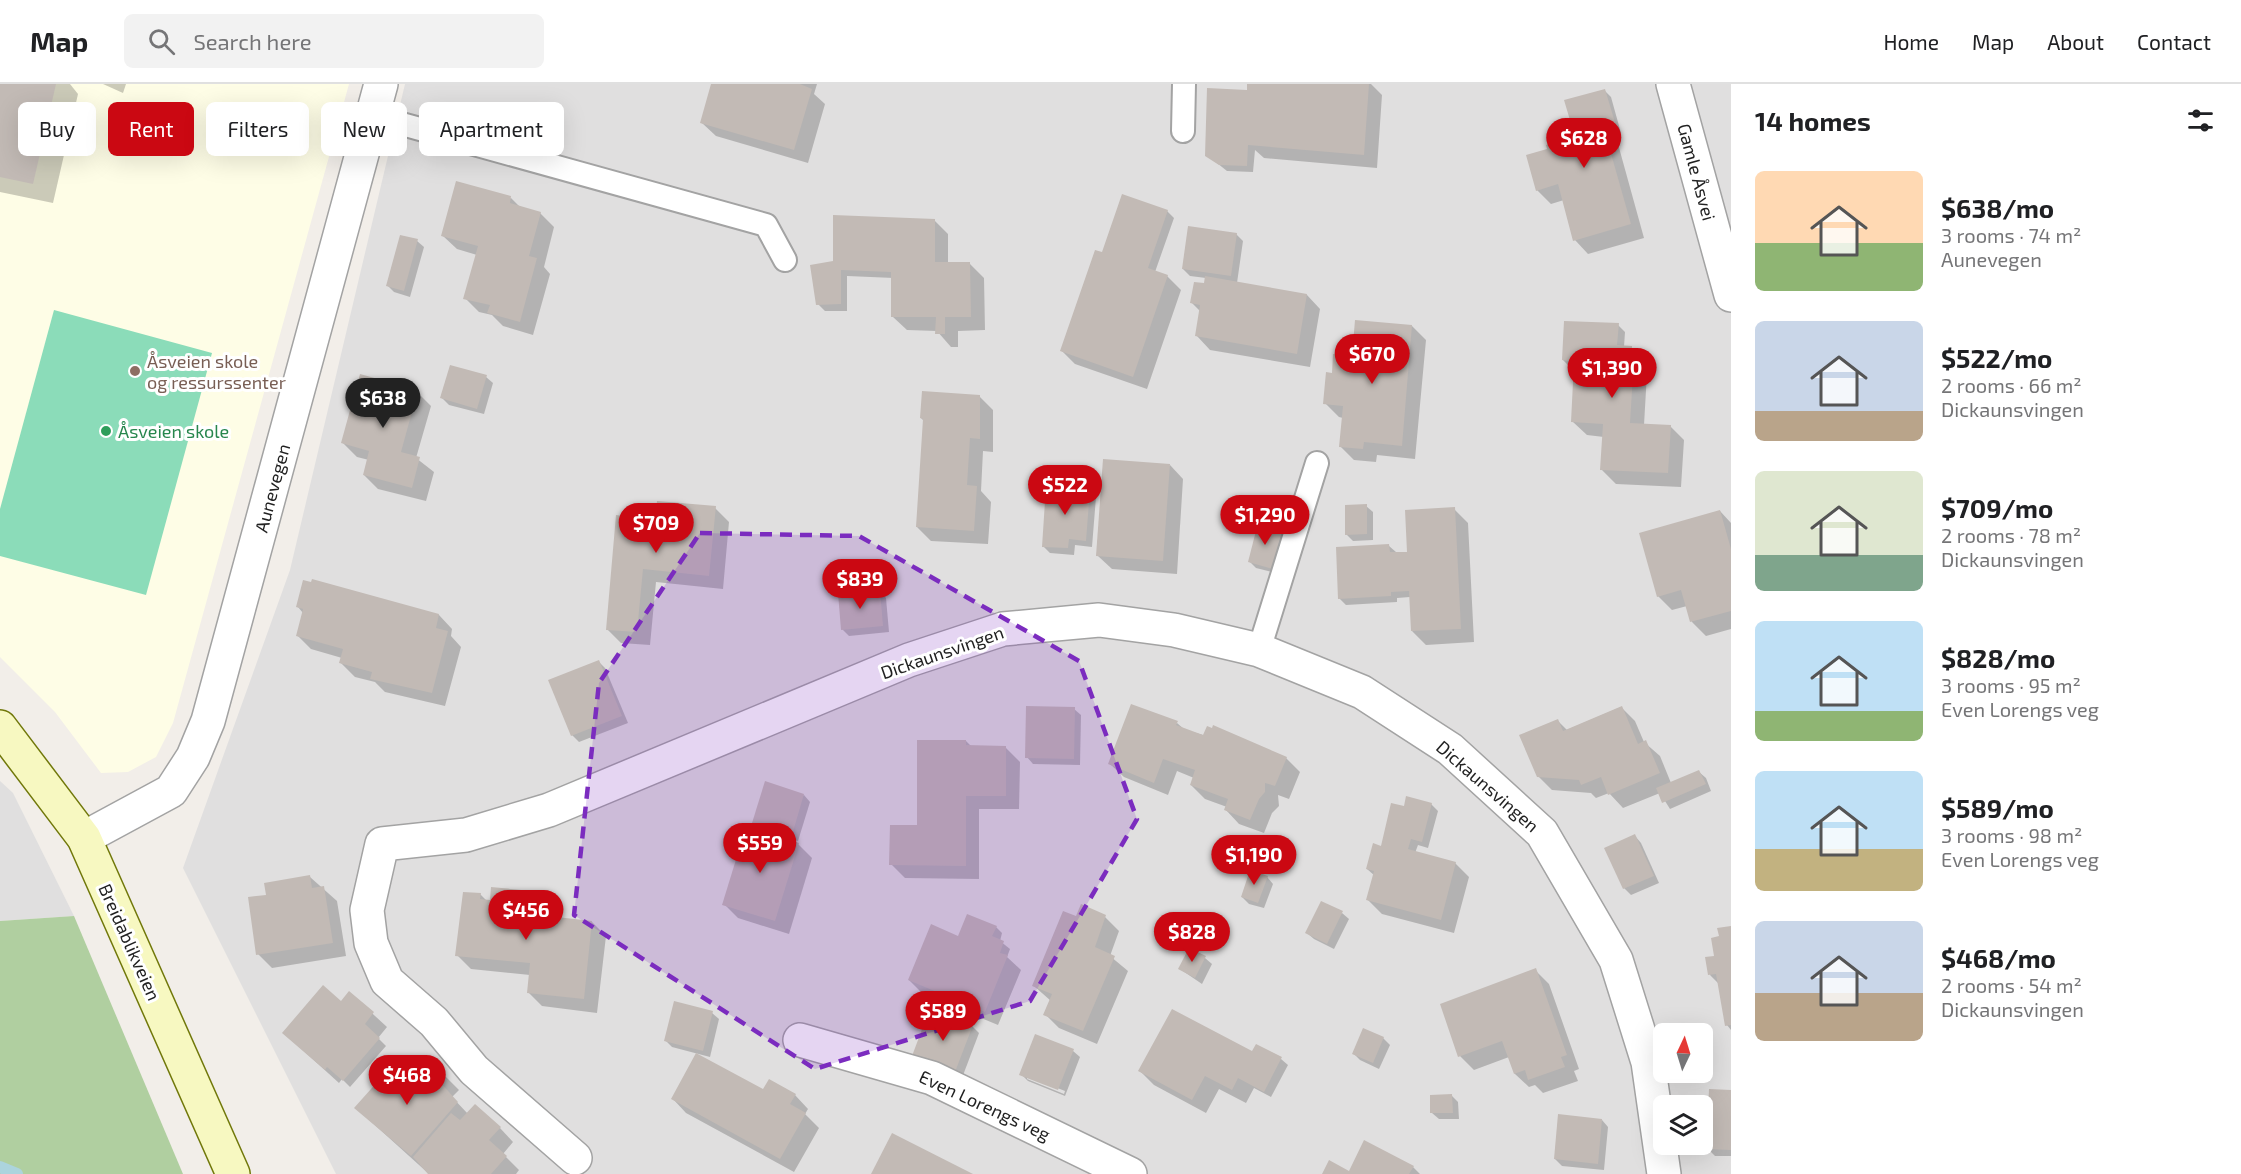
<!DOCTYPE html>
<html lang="en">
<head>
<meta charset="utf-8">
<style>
  :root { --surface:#fff; --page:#f2f2f2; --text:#202124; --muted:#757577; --line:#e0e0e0; --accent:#cb0812 }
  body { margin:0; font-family:"Exo 2",sans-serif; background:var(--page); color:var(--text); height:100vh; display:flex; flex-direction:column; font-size:22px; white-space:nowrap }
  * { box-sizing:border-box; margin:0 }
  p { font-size:20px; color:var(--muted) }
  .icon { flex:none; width:33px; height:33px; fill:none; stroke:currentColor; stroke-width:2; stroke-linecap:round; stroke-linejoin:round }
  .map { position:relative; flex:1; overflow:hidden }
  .side { display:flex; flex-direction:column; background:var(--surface); width:510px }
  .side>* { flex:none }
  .top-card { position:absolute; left:18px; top:18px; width:570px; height:54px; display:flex; gap:12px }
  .needle { width:39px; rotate:4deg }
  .controls { position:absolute; left:1653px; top:939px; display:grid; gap:12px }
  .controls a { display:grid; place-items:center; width:60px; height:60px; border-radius:9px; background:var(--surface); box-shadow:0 6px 24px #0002; font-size:30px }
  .price { position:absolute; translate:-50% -51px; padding:0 14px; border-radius:21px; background:var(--accent); color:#fff; font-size:20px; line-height:39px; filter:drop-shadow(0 2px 3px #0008) }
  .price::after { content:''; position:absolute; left:50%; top:36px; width:18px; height:14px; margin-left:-9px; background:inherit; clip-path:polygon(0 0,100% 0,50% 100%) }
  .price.selected { background:#222; color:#fff }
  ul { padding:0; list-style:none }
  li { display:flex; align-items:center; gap:18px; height:150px; padding:0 24px }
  li span { display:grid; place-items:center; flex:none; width:168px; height:120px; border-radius:9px; color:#555 }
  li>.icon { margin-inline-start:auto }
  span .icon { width:72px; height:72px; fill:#fffc; stroke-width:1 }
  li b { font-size:26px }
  h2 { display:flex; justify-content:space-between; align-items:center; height:72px; padding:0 24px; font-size:26px }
  .tag { padding:0 21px; border-radius:9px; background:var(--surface); box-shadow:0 6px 24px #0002; font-size:21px; line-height:54px }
  .tag.selected { background:var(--accent); color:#fff }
  header { display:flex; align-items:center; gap:36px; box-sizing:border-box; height:84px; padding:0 30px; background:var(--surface); border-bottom:2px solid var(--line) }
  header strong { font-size:28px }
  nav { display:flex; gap:33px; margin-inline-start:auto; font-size:21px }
  .search { width:420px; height:54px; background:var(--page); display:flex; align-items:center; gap:15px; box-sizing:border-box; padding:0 21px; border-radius:9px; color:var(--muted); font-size:22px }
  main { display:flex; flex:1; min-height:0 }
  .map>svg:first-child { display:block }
  .residential { fill:#e0dfdf; fill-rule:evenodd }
  .education { fill:#fefde6 }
  .forest { fill:#b0cfa0 }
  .pitch { fill:#8bdcb9 }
  .shadow { fill:#0003; fill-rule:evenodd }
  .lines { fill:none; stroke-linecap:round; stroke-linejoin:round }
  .stream { stroke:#acd4dd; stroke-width:12 }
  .building { fill:#c2bab5 }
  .lane-casing { stroke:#a3a3a3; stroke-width:26 }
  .street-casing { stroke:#a3a3a3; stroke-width:36 }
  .secondary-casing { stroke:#71780a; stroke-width:36 }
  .lane { stroke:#fff; stroke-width:22 }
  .street { stroke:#fff; stroke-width:33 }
  .secondary { stroke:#f7f8c1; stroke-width:33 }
  .marked { fill:#7b2cbf; fill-opacity:0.2; stroke:#7b2cbf; stroke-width:4.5; stroke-dasharray:12 8; stroke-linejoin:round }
  .education-dot { fill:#8d6e63; stroke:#fff; stroke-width:2 }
  .leisure-dot { fill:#2e9e5b; stroke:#fff; stroke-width:2 }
  .labels { text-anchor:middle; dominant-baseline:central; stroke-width:6; stroke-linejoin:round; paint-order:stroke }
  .street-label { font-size:18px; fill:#222; stroke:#fff }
  .education-label { font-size:18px; fill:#785e54; stroke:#fff; text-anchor:start }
  .leisure-label { font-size:18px; fill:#27864d; stroke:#fff; text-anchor:start }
</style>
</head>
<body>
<header>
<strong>Map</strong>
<div class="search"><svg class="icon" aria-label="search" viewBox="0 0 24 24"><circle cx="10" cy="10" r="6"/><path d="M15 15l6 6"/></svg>Search here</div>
<nav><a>Home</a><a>Map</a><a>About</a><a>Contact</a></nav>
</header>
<main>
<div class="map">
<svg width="1731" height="1090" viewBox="0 0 1731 1090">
  <rect width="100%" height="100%" fill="#f2eee9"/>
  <g class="residential">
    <path d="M405 0H1731V1090H336L183 784 290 486ZM1664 950H1702V988H1664ZM1664 1022H1702V1060H1664Z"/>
    <polygon points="0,697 13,709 74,832 0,837"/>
  </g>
  <polygon class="education" points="0,0 349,0 173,639 156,673 128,688 101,689 55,628 0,573"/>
  <polygon class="forest" points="74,832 183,1090 0,1090 0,837"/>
  <polygon class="pitch" points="54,226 212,269 146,511 0,472 0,425"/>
  <g class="shadow">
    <polygon points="0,0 70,0 78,10 53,119 0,108"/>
    <polygon points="103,0 126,0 123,9"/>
    <polygon points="713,0 817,0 814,10 825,20 808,79 716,52 702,39"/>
    <polygon points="1248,0 1371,0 1382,11 1377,84 1264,74 1255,66 1253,88 1227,87 1207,71 1248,8"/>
    <polygon points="1604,6 1611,13 1621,49 1609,52 1618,60 1644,154 1588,170 1575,156 1564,116 1551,120 1537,106 1577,54"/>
    <polygon points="511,114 521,124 540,129 554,143 544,183 550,190 533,251 503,242 492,231 479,228 465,214 477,171 457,165 443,152"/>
    <polygon points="1167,127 1174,134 1155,188 1167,192 1181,206 1147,305 1075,280 1061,266 1108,172"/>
    <polygon points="934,136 948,150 948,180 970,180 984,194 985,246 958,247 958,263 951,263 937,247 907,246 893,233 894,194 847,192 847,227 825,227 818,220 835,179"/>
    <polygon points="1236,150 1243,157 1237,199 1307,211 1320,225 1310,283 1210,266 1197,252 1201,228 1192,219 1205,201 1206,194 1190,192 1183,185"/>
    <polygon points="417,157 424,163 410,213 394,208 388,202"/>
    <polygon points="1618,241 1625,248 1624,263 1632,264 1638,270 1638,280 1647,289 1644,341 1670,342 1684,356 1681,403 1616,400 1602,386 1604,353 1587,351 1573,338 1576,283 1570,283 1563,276"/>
    <polygon points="1412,242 1426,256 1415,375 1377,371 1376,378 1354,376 1340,362 1343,334 1339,333 1325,319 1333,291 1353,273"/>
    <polygon points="486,293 493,299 484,330 449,321 442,314"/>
    <polygon points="417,308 431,322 416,374 434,388 426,417 378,405 364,391 369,376 357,373 343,359"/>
    <polygon points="979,312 993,326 993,368 983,367 981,407 991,418 988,460 931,457 917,443 924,337 921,334"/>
    <polygon points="1170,381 1183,395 1177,490 1112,485 1098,472"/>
    <polygon points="1089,407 1096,413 1092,463 1075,461 1074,471 1050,469 1043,462"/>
    <polygon points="1366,422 1373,428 1373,456 1353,457 1346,450"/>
    <polygon points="715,424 729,438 723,505 656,498 650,561 621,559 607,545 657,437"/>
    <polygon points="1454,425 1468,439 1474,558 1426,561 1412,547 1410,513 1397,514 1397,518 1346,521 1339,514 1389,462 1396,468 1408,469"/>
    <polygon points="1720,427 1731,439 1731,545 1706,552 1692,538 1687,522 1672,526 1658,512"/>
    <polygon points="1259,441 1283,448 1289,454 1280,490 1256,484 1249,477"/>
    <polygon points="879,507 886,514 889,548 849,552 842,545"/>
    <polygon points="298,523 439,531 452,545 451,552 461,563 445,622 385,608 375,598 355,593 341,579 342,574 311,565 297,551 303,529"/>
    <polygon points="598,577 605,584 628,639 579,658 572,651"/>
    <polygon points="1621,623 1635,637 1644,658 1660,672 1671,699 1699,688 1706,694 1711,707 1670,725 1660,709 1623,724 1609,709 1596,714 1591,709 1552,706 1538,692 1558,637 1567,646"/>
    <polygon points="1074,625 1081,631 1080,681 1033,680 1027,673"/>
    <polygon points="1177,639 1185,646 1286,674 1300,688 1289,715 1278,711 1279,722 1272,729 1264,749 1239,740 1226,726 1227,723 1205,715 1191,701 1194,694 1177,687 1168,711 1124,693 1110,680"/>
    <polygon points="966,657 972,663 1006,664 1020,678 1019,725 979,725 979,795 905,794 891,780 919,742"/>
    <polygon points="804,711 810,718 798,757 761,746 754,739"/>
    <polygon points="1431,720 1438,727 1428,764 1418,761 1415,769 1455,779 1469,793 1454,849 1382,830 1368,816 1375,792 1367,785 1405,724"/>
    <polygon points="1635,752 1641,759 1659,799 1631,811 1624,804"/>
    <polygon points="798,760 812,774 789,850 738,834 724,820"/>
    <polygon points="310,793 337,817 346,872 272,884 258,870 267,812"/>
    <polygon points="1267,793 1273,800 1264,824 1249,820 1242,813"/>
    <polygon points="532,808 546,822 545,833 592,838 606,852 597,929 542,922 528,908 530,891 471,885 457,871 480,810 487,817"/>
    <polygon points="1342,829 1349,835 1334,865 1314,855 1307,849"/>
    <polygon points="1105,833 1119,847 1110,872 1128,887 1097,960 1059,944 1045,930 1051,917 1034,902"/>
    <polygon points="996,843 1002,849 1000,857 1010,865 1007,873 1021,886 998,941 923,910 909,896 959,853"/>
    <polygon points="1731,844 1731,946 1727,941 1720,901 1710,891 1720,854"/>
    <polygon points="1189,866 1205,874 1212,880 1202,900 1180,885"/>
    <polygon points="1535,886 1549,900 1579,985 1574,987 1578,997 1543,1009 1535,1001 1529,1003 1515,990 1509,973 1474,986 1460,972"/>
    <polygon points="350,909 387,943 378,954 386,962 350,1003 342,995 339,999 284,949 341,919"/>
    <polygon points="712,929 719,935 710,973 672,963 666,957"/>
    <polygon points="972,942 979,949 962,994 920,978"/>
    <polygon points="1383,954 1390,961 1379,985 1360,976 1353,969"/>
    <polygon points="1256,962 1281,975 1288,981 1271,1013 1254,1004 1246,1019 1219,1005 1206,1029 1154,1001 1140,987 1253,969"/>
    <path d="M1073 967 1080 973 1065 1012 1028 997 1021 990ZM1027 992 1065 1007 1064 1010 1027 995Z"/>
    <polygon points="445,992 459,1006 452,1013 468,1030 500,1044 513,1058 503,1070 519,1086 516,1090 429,1090 356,1024 416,996"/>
    <polygon points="764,1007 795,1011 808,1025 805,1030 819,1044 794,1088 686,1029 673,1015"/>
    <polygon points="1731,1008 1731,1072 1715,1072 1708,1065"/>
    <polygon points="1452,1012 1458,1018 1459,1035 1439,1035 1432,1029"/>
    <polygon points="1602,1036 1608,1043 1604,1086 1562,1082 1555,1075"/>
    <polygon points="1413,1083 1420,1090 1324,1090 1350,1089"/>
  </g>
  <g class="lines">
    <polyline class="stream" points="0,1083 17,1090"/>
  </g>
  <g class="building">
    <polygon points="0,0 56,0 33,100 0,93"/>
    <polygon points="711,0 800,0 812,5 794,66 700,39"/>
    <polygon points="1247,0 1369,0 1364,71 1248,61 1247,82 1219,81 1205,72 1207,4 1247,6"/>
    <polygon points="1605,5 1616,42 1604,45 1631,140 1573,157 1558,100 1536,107 1526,71 1547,65 1546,61 1575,53 1564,16"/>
    <polygon points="456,97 511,112 510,119 541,128 529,172 537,174 520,238 487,229 490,221 463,215 478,162 441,152"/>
    <polygon points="1122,110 1168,126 1148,184 1168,191 1133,293 1060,267 1095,166 1102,168"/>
    <polygon points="833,131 935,135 935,178 970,178 971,233 945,233 945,250 935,250 936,233 891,233 891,188 841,186 841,220 816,221 810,181 833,177"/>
    <polygon points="1188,142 1237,149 1231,192 1182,185"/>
    <polygon points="400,151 418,155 404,207 386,202"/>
    <polygon points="1205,192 1307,210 1297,270 1195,252 1200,221 1190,219 1194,198 1204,199"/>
    <polygon points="1355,236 1412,241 1402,362 1364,358 1363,365 1339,363 1343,322 1323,320 1326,288 1332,289 1333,270 1352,272"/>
    <polygon points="1564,237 1619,239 1617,261 1632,262 1632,274 1634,274 1630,339 1671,341 1668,389 1600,386 1603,340 1571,338 1574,278 1562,276"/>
    <polygon points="450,281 487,291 477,325 440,314"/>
    <polygon points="360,290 418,306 401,368 420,373 412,404 363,391 369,367 341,359"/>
    <polygon points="922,307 980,311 980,355 970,354 967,401 977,402 974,447 916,443 923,335 920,334"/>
    <polygon points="1103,375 1170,380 1163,477 1096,472"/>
    <polygon points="1046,402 1090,405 1086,457 1069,455 1068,464 1042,463"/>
    <polygon points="657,417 716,422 709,492 643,485 637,548 606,546 616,431 655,436"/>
    <polygon points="1367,420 1367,450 1345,451 1345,421"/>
    <polygon points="1455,423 1461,545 1411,547 1409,507 1391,508 1391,512 1338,515 1336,463 1389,460 1390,468 1407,468 1405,426"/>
    <polygon points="1720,426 1731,465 1731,527 1690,538 1681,506 1657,513 1639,449"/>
    <polygon points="1258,439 1283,446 1273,485 1248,478"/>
    <polygon points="312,495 439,530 436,544 448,547 432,609 370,595 372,588 339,579 343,565 296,552 303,525 296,523 303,496 311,498"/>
    <polygon points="880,506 883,542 841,546 838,509"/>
    <polygon points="599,576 622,632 571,652 548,596"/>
    <polygon points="1131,620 1178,637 1176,641 1203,651 1207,642 1212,644 1213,641 1287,673 1275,702 1265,699 1265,708 1259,715 1250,736 1224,726 1228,715 1190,701 1195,686 1163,675 1154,699 1108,680"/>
    <polygon points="1026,622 1075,623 1074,675 1025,674"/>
    <polygon points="1622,622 1638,660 1646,656 1660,689 1608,711 1601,693 1581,701 1579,696 1537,693 1519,651 1558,635 1563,647"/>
    <polygon points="917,656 966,656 966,661 1006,662 1006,712 966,712 966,782 889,781 890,741 917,741"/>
    <polygon points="1699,686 1706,700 1662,719 1656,704"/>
    <polygon points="765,697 804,710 792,751 752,739"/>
    <polygon points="1406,712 1432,719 1422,758 1411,755 1408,765 1456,778 1441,836 1366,816 1374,787 1366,785 1373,759 1381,762 1391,719 1404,722"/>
    <polygon points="746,743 799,759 775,837 722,821"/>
    <polygon points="1635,750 1654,792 1623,805 1604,764"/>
    <polygon points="1250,786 1268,792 1258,819 1241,813"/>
    <polygon points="310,791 312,804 324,802 333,859 256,871 248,813 266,811 264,799"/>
    <polygon points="491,803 532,807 530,830 592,837 584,915 527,909 530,879 455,872 463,808 481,809 480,815 490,816"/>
    <polygon points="1321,817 1343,827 1327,860 1305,849"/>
    <polygon points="1081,820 1106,831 1095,863 1115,872 1083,947 1043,931 1052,910 1032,902 1063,827 1076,832"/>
    <polygon points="967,830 997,842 992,852 1004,857 1000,869 1008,871 985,928 908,896 931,840 958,852"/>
    <polygon points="1731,842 1731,941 1725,942 1716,890 1708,891 1705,873 1714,872 1711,854 1719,852 1717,844"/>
    <polygon points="1189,864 1206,872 1195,894 1178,885"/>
    <polygon points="1536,884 1567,971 1561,973 1565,983 1528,996 1525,986 1514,990 1502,957 1458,973 1440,920"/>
    <polygon points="323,901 341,917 349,907 374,928 365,940 380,954 343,997 327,983 325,986 282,949"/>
    <polygon points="674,917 713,927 703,967 664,957"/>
    <polygon points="1172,925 1252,967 1256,960 1282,973 1264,1008 1238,994 1232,1006 1205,992 1192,1016 1138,987"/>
    <polygon points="948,931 973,941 955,988 912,972 927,932 945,939"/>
    <polygon points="1363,944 1384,953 1373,979 1352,970"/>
    <polygon points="1035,950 1074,965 1058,1006 1019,991"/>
    <polygon points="696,969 763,1005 769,995 796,1010 790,1020 806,1029 780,1075 671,1015"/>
    <polygon points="396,977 415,994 424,984 432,991 438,984 446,991 440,998 458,1018 411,1072 354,1024"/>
    <polygon points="1709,1005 1731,1006 1731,1066 1706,1065"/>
    <polygon points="1452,1010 1453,1029 1430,1029 1430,1011"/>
    <polygon points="475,1020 501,1043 489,1056 507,1072 491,1090 428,1090 413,1073 451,1029 460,1036"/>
    <polygon points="1558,1030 1602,1035 1598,1080 1554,1075"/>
    <polygon points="892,1049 973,1090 871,1090"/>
    <polygon points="1364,1056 1414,1082 1409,1090 1322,1090 1329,1076 1349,1087"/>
  </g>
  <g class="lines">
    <defs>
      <g id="lane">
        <polyline points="373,32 766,141 785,176"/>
        <polyline points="1183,47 1184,0"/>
        <polyline points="1259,566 1317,379"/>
      </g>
      <g id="street">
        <polyline points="1673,0 1731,211"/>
        <polyline points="84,754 171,707 193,673 208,637 381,0"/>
        <polyline points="800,956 932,994 1130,1090"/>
        <polyline points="575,1074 474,986 434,938 387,897 371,859 367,826 382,760 466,751 549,726 909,576 1003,545 1099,536 1174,546 1259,566 1362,608 1450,665 1542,749 1616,876 1648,978 1664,1090"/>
      </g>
      <polyline id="secondary" points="0,643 84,754 233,1090"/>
    </defs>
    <use href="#lane" class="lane-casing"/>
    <use href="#street" class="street-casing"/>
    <use href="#secondary" class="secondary-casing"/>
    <use href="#lane" class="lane"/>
    <use href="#street" class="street"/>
    <use href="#secondary" class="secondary"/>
  </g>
  <path class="marked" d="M700 449 859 452 1079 577 1137 735 1030 917 815 985 574 831 599 599Z"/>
  <circle class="education-dot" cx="135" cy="287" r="6"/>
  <circle class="leisure-dot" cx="106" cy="347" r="6"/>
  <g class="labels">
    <g class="street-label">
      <text transform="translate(1697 88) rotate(75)">Gamle Åsvei</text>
      <text transform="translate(272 404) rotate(-75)">Aunevegen</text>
      <text transform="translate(942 568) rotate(-19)">Dickaunsvingen</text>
      <text transform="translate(1488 702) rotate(41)">Dickaunsvingen</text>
      <text transform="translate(130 858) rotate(66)">Breidablikveien</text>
      <text transform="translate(985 1021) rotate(25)">Even Lorengs veg</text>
    </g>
    <g class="education-label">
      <text x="147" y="277">Åsveien skole<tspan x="147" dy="21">og ressurssenter</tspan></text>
    </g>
    <g class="leisure-label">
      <text x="118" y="347">Åsveien skole</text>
    </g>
  </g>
</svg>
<div class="controls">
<a><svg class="needle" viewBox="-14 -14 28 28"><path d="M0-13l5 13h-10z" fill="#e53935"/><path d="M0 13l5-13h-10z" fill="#757577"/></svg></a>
<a><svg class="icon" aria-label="layers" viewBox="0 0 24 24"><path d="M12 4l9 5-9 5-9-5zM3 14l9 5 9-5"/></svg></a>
</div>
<b class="price" style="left:1584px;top:85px">$628</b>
<b class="price" style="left:1372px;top:301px">$670</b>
<b class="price" style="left:1612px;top:315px">$1,390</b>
<b class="price selected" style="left:383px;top:345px">$638</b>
<b class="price" style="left:1065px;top:432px">$522</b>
<b class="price" style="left:1265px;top:462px">$1,290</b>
<b class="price" style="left:656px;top:470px">$709</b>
<b class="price" style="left:860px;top:526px">$839</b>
<b class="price" style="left:760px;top:790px">$559</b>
<b class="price" style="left:1254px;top:802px">$1,190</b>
<b class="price" style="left:526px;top:857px">$456</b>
<b class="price" style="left:1192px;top:879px">$828</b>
<b class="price" style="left:943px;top:958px">$589</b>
<b class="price" style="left:407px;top:1022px">$468</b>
<div class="top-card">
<a class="tag">Buy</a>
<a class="tag selected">Rent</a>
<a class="tag">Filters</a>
<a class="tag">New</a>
<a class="tag">Apartment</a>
</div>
</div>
<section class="side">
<h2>14 homes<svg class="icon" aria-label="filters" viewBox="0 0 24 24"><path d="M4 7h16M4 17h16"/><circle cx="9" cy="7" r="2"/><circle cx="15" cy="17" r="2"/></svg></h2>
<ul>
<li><span style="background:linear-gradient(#ffd9b3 60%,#8fb573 0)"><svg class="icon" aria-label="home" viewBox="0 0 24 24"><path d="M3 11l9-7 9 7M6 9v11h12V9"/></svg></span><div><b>$638/mo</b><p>3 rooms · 74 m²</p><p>Aunevegen</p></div></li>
<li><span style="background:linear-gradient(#c9d6e8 75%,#b9a48a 0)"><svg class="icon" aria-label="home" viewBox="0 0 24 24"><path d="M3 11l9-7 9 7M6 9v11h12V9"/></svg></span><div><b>$522/mo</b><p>2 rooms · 66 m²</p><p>Dickaunsvingen</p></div></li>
<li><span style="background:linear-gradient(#dfe7d0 70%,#7fa58c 0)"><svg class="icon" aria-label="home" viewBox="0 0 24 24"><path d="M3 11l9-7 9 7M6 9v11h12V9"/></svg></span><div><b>$709/mo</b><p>2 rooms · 78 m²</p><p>Dickaunsvingen</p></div></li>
<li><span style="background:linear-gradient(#bfe0f5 75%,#8fb573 0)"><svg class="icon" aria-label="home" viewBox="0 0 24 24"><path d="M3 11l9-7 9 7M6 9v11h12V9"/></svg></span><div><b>$828/mo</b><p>3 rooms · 95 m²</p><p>Even Lorengs veg</p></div></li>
<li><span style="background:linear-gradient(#bfe0f5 65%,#c2b280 0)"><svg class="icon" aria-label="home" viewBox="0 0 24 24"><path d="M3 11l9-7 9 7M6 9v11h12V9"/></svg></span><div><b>$589/mo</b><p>3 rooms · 98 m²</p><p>Even Lorengs veg</p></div></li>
<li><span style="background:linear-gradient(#c9d6e8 60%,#b9a48a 0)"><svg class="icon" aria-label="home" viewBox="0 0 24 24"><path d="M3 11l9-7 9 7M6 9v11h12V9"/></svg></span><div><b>$468/mo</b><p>2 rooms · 54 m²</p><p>Dickaunsvingen</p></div></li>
</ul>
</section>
</main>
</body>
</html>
